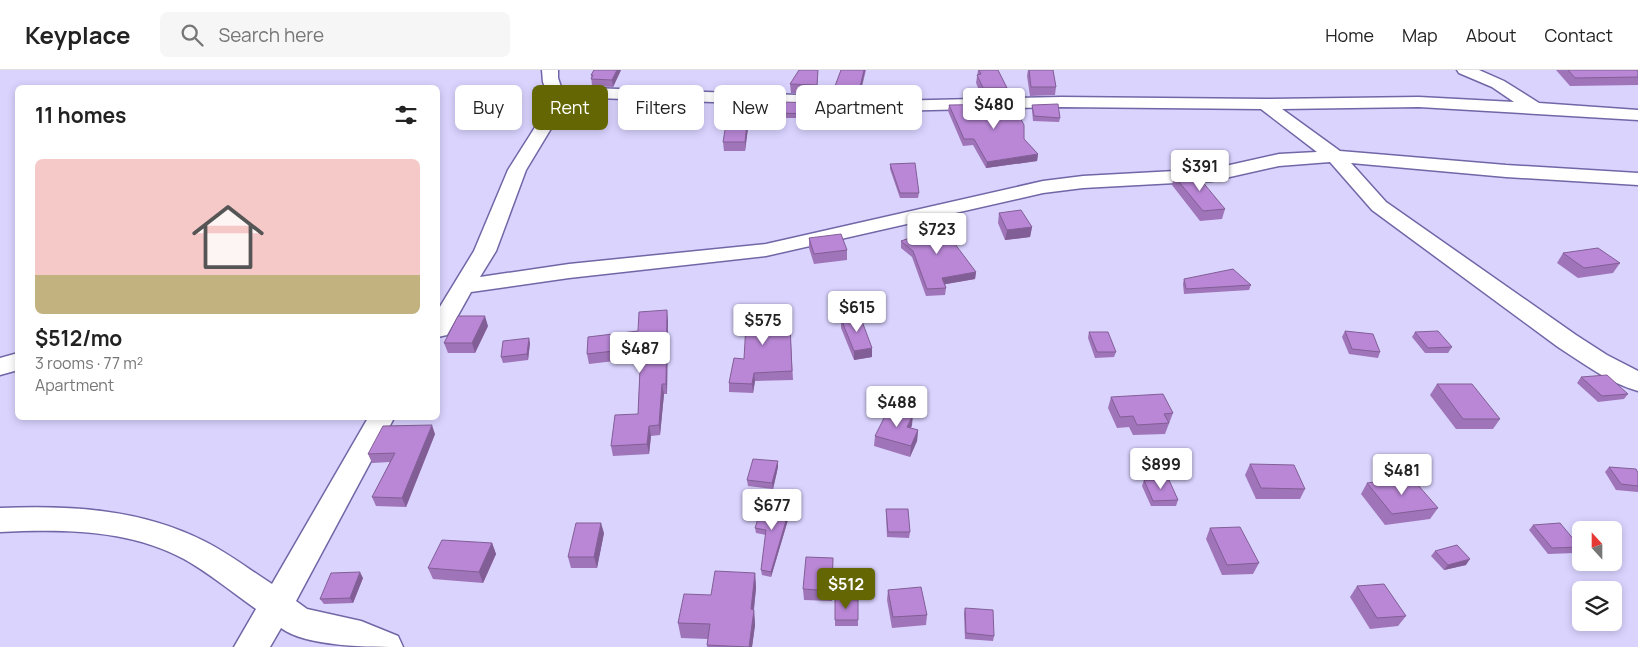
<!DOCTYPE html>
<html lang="en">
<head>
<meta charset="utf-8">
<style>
  :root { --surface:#fff; --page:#f6f6f6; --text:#222; --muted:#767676; --line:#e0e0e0; --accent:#636603 }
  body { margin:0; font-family:Manrope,sans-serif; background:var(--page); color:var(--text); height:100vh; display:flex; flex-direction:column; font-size:19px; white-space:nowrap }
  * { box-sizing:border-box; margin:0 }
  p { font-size:16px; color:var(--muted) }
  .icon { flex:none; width:28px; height:28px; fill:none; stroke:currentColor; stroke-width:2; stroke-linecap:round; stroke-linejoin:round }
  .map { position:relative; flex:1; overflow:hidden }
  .drawer { position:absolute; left:15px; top:15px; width:425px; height:335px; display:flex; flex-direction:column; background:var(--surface); border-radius:8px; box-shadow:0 2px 8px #0003 }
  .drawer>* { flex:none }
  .guide { position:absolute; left:455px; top:15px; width:475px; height:45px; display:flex; gap:10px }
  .needle { width:32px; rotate:339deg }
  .controls { position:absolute; left:1572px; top:451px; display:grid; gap:10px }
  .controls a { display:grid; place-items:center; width:50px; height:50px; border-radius:8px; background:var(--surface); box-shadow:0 2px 8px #0003; font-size:25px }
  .price { position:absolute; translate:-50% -42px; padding:0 11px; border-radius:5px; background:#fff; color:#222; font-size:16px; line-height:32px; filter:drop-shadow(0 1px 2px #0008) }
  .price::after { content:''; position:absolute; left:50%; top:30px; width:15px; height:11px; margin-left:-8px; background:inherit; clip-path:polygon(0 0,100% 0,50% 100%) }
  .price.selected { background:var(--accent); color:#fff }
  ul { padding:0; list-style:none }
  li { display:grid; align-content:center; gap:10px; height:265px; padding:0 20px }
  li+li { border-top:1px solid var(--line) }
  li span { display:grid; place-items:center; height:155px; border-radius:8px; color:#555 }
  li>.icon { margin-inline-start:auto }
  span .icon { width:90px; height:90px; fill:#fffc; stroke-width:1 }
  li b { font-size:21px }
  h2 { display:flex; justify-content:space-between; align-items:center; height:60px; padding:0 20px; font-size:21px }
  .chip { padding:0 18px; border-radius:8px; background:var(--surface); box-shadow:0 2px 8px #0003; font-size:18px; line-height:45px }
  .chip.selected { background:var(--accent); color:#fff }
  header { display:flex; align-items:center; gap:30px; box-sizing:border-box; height:70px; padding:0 25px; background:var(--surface); border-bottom:1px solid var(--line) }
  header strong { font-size:24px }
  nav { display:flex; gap:28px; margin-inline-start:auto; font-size:18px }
  .search { width:350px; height:45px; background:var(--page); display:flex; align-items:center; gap:12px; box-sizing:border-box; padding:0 18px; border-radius:8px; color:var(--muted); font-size:19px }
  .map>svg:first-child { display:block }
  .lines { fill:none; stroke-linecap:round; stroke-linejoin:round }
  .street-casing { stroke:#7266a6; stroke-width:3 }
  .street { fill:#fff; fill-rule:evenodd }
  .wall { fill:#9f74b8 }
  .shaded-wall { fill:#825e96 }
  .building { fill:#b987d6; stroke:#825e96 }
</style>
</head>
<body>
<header>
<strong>Keyplace</strong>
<div class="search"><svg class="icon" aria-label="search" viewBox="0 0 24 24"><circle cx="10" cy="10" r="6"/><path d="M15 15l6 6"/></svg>Search here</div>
<nav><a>Home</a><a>Map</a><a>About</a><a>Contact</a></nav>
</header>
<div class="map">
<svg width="1638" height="577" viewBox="0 0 1638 577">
  <rect width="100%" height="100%" fill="#d9d3fe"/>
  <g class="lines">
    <defs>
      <g id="street">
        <path d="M542 0H558V8L561 17 826 26 888 31 1061 27 1265 29 1419 27 1514 32 1492 17 1459 3 1457 0H1479L1504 11 1539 33 1638 40V50L1419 37 1282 39 1340 81 1506 95 1638 103V115L1506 107 1351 93 1386 132 1576 265 1607 285 1638 301V321C1609 313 1583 293 1558 277L1372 140 1330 92 1279 96 1212 111 1083 118 1043 123 766 186 569 208 471 222 447 265 438 267V240L474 181 508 100 551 32 543 12ZM566 27 826 36 888 41 1061 37 1261 39 1317 82 1279 84 1212 99 1083 106 1043 111 766 174 569 194 480 207 496 181 526 100 567 32Z"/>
        <polygon points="18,283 18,300 0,305 0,288"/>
        <path d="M368 348H394L296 531 307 539 361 551 398 566 403 577C371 577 306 577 281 558L270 577H234L256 539C232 522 209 503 184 489 128 459 62 459 0 462V438C70 435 141 439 204 471 228 483 250 500 272 514Z"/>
      </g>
    </defs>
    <use href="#street" class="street-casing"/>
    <use href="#street" class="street"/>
  </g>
  <g class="wall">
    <polygon points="594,0 621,0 613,17 592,16 591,5"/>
    <polygon points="818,0 817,24 791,23 790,14"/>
    <polygon points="841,0 866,0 860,25 835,23 835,16"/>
    <polygon points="978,0 998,0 1007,18 1006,26 982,27 976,13"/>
    <polygon points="1028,0 1053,0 1056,17 1055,25 1030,26 1027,6"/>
    <polygon points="1556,0 1636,0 1638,1 1638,15 1570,16"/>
    <polygon points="750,26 751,35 745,81 724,81 723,72 730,54"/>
    <polygon points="606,30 602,47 581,48 579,39"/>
    <polygon points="817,33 816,48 776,48 775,43"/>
    <polygon points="949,35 1024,69 1038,84 1037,91 986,98 973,75 963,76 948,41"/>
    <polygon points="1032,35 1060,48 1059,52 1033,51 1032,40"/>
    <polygon points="890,94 919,123 918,128 900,128 890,99"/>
    <polygon points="1174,106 1225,139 1222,149 1200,151 1172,115"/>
    <polygon points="999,143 1032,157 1030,167 1005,170 998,153"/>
    <polygon points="911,157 976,202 975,209 945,214 946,218 945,225 926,226 912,187 901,178 901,171 913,167 910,163"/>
    <polygon points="809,168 847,180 847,190 814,194 809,178"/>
    <polygon points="1563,183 1620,193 1613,203 1578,208 1557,193"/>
    <polygon points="1184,209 1251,215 1249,220 1184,224 1183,214"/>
    <polygon points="776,236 776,254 790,254 793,310 755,311 753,323 729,322 729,313"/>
    <polygon points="841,249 872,287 854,290 841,258"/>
    <polygon points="668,250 667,324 664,324 660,365 651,366 649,384 613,386 611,376 638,344 640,288 589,294 587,284 638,261"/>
    <polygon points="488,256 475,283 448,283 444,273"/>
    <polygon points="1345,261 1380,282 1378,288 1349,284 1342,267"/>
    <polygon points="1089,262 1116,282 1114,287 1095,288 1088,268"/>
    <polygon points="1415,262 1452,277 1448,283 1425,283 1412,267"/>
    <polygon points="530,273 528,290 503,293 501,287"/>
    <polygon points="1581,307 1628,324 1624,329 1598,332 1577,313"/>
    <polygon points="1437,314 1500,349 1493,359 1456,359 1430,325"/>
    <polygon points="1111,327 1173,343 1165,364 1133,365 1129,357 1117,358 1108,338"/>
    <polygon points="912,355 911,358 918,360 917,371 910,387 874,376 875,366"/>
    <polygon points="435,364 406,437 376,436 372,427 390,392 372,393 368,384"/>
    <polygon points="778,391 778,397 773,419 748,416 747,410"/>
    <polygon points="1250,394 1305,419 1300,429 1256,429 1245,405"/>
    <polygon points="1609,397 1638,403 1638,422 1616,420 1605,402"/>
    <polygon points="1144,410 1178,430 1176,436 1151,436 1142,416"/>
    <polygon points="1367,413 1438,438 1430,449 1385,455 1361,424"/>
    <polygon points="790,437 790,443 771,507 762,505 761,500 766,465 756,463 755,458"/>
    <polygon points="886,439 910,462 909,468 887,467 886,444"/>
    <polygon points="1533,455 1580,477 1575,483 1548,484 1529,460"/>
    <polygon points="1210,458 1259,493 1253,504 1222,505 1206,469"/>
    <polygon points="604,463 597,498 571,498 568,487"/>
    <polygon points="492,473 496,484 483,513 433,509 428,498"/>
    <polygon points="1435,481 1466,495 1444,500 1431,486"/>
    <polygon points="833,488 832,531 804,530 803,519"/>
    <polygon points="755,503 756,518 754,540 755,555 752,577 707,577 708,569 681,568 678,553 711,525"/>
    <polygon points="363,508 353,533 324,534 320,529"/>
    <polygon points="1357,516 1406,546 1398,556 1370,559 1350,527"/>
    <polygon points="888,520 927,545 926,555 892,558 887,530"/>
    <polygon points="835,529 858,550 858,556 835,556"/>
    <polygon points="965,538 994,566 993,571 965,569 964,543"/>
  </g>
  <g class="shaded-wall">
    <polygon points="617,0 621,0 613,17 612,10"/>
    <polygon points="864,0 865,0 860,25 860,17"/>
    <polygon points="605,22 606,30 602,47 601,38"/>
    <polygon points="750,26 751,35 745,81 745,72"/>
    <polygon points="1038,84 1037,91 986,98 987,92"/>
    <polygon points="1032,157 1030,167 1005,170 1007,160"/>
    <polygon points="976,202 975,209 941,215 942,208"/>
    <polygon points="667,240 668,250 667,324 666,314"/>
    <polygon points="485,246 488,256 475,283 472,273"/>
    <polygon points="529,268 530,273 528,290 527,284"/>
    <polygon points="872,278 872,287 854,290 854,281"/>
    <polygon points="754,303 755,311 753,323 752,314"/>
    <polygon points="662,314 664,324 660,365 659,355"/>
    <polygon points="913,345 912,355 906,368 907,357"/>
    <polygon points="432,355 435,364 406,437 402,428"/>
    <polygon points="649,356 651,366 649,384 647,374"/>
    <polygon points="918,360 917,371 910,387 911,376"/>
    <polygon points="778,391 778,397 773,419 772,413"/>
    <polygon points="790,437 790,443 771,507 771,502"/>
    <polygon points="601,453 604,463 597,498 594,487"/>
    <polygon points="492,473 496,484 483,513 479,502"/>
    <polygon points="1470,489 1466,495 1444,500 1448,495"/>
    <polygon points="360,502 363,508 353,533 350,528"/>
    <polygon points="755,503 756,518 752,555 751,539"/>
    <polygon points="754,540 755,555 752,577 749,577"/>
  </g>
  <g class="building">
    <polygon points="594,0 617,0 612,10 591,9 593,5 591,5"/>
    <polygon points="799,0 818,0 817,15 790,14"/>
    <polygon points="841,0 864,0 860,17 835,16"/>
    <polygon points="979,0 998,0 1007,18 983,18 977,5 981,4"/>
    <polygon points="1029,0 1053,0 1056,17 1031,17"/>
    <polygon points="1568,0 1636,0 1638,1 1638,7 1575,8"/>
    <polygon points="585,21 605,22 601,38 579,39"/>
    <polygon points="737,26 750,26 745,72 723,72 726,54 730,54"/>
    <polygon points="782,32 817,33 816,44 775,43"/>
    <polygon points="1013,34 1024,55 1024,69 1038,84 987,92 974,69 964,69 949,35"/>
    <polygon points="1058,34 1060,48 1034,46 1032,35"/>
    <polygon points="915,93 919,123 900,123 890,94"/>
    <polygon points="1196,104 1225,139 1203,141 1174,106"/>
    <polygon points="1021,140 1032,157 1007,160 999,143"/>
    <polygon points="937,150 976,202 942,208 946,218 927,219 913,181 901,171 918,165 911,157"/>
    <polygon points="841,164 847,180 814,184 809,168"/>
    <polygon points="1598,178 1620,193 1584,198 1563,183"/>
    <polygon points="1233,199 1251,215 1186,219 1184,209"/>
    <polygon points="747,236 776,236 775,254 790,254 792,301 754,303 752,314 729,313 734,288 744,289"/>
    <polygon points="667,240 666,314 662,314 659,355 649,356 647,374 611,376 615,345 638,344 641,278 587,284 588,267 638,261 639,242"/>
    <polygon points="458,246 485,246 472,273 444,273"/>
    <polygon points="860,246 872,278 854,281 841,249"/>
    <polygon points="1345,261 1373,264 1380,282 1352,279"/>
    <polygon points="1438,261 1452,277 1428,278 1415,262"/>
    <polygon points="1089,262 1108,262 1116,282 1097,282"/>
    <polygon points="529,268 527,284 501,287 503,271"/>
    <polygon points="1607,305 1628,324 1602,326 1581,307"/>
    <polygon points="1437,314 1472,314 1500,349 1463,349"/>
    <polygon points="1163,324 1173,343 1164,344 1169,353 1137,355 1133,346 1120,347 1111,327"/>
    <polygon points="889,338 913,345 907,357 918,360 911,376 875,366"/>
    <polygon points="432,355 402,428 372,427 395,383 368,384 383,356"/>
    <polygon points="753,389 778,391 772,413 747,410"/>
    <polygon points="1250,394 1294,395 1305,419 1261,418"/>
    <polygon points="1609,397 1636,399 1638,403 1638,416 1621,414"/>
    <polygon points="1411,407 1438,438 1392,444 1367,413"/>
    <polygon points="1144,410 1169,410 1178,430 1153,431"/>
    <polygon points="763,433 790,437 771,502 761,500 766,460 755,458"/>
    <polygon points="886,439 908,439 910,462 888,462"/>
    <polygon points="576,453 601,453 594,487 568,487"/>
    <polygon points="1560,453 1580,477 1552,478 1533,455"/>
    <polygon points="1240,457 1259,493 1227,495 1210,458"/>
    <polygon points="442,470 492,473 479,502 428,498"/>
    <polygon points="1457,475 1470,489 1448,495 1435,481"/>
    <polygon points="806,487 833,488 832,521 803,519"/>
    <polygon points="715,501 755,503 751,539 754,540 749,577 707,575 710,554 678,553 684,524 711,525"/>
    <polygon points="360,502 350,528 320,529 331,503"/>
    <polygon points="1384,514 1406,546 1377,548 1357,516"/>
    <polygon points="921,517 927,545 893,547 888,520"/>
    <polygon points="835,529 858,530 858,550 835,550"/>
    <polygon points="965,538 993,540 994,566 966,563"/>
  </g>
</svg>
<div class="controls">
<a><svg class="needle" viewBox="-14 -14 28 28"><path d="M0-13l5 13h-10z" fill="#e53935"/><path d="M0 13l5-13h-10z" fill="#767676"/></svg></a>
<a><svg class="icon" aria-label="layers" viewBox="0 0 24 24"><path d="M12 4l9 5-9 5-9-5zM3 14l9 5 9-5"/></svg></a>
</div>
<b class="price" style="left:994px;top:60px">$480</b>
<b class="price" style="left:1200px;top:122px">$391</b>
<b class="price" style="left:937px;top:185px">$723</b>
<b class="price" style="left:857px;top:263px">$615</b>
<b class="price" style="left:763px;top:276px">$575</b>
<b class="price" style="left:640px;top:304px">$487</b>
<b class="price" style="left:897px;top:358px">$488</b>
<b class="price" style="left:1161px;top:420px">$899</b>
<b class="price" style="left:1402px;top:426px">$481</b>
<b class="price" style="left:772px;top:461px">$677</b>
<b class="price selected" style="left:846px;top:540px">$512</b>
<div class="guide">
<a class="chip">Buy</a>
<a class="chip selected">Rent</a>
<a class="chip">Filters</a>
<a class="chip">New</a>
<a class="chip">Apartment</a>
</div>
<section class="drawer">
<h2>11 homes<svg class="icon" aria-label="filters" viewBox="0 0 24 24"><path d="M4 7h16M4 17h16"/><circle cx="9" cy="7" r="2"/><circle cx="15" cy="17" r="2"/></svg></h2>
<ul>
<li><span style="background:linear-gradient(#f6c9c9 75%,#c2b280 0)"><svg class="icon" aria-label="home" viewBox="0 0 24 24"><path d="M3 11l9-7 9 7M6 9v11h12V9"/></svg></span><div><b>$512/mo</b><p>3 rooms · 77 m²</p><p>Apartment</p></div></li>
</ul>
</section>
</div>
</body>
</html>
